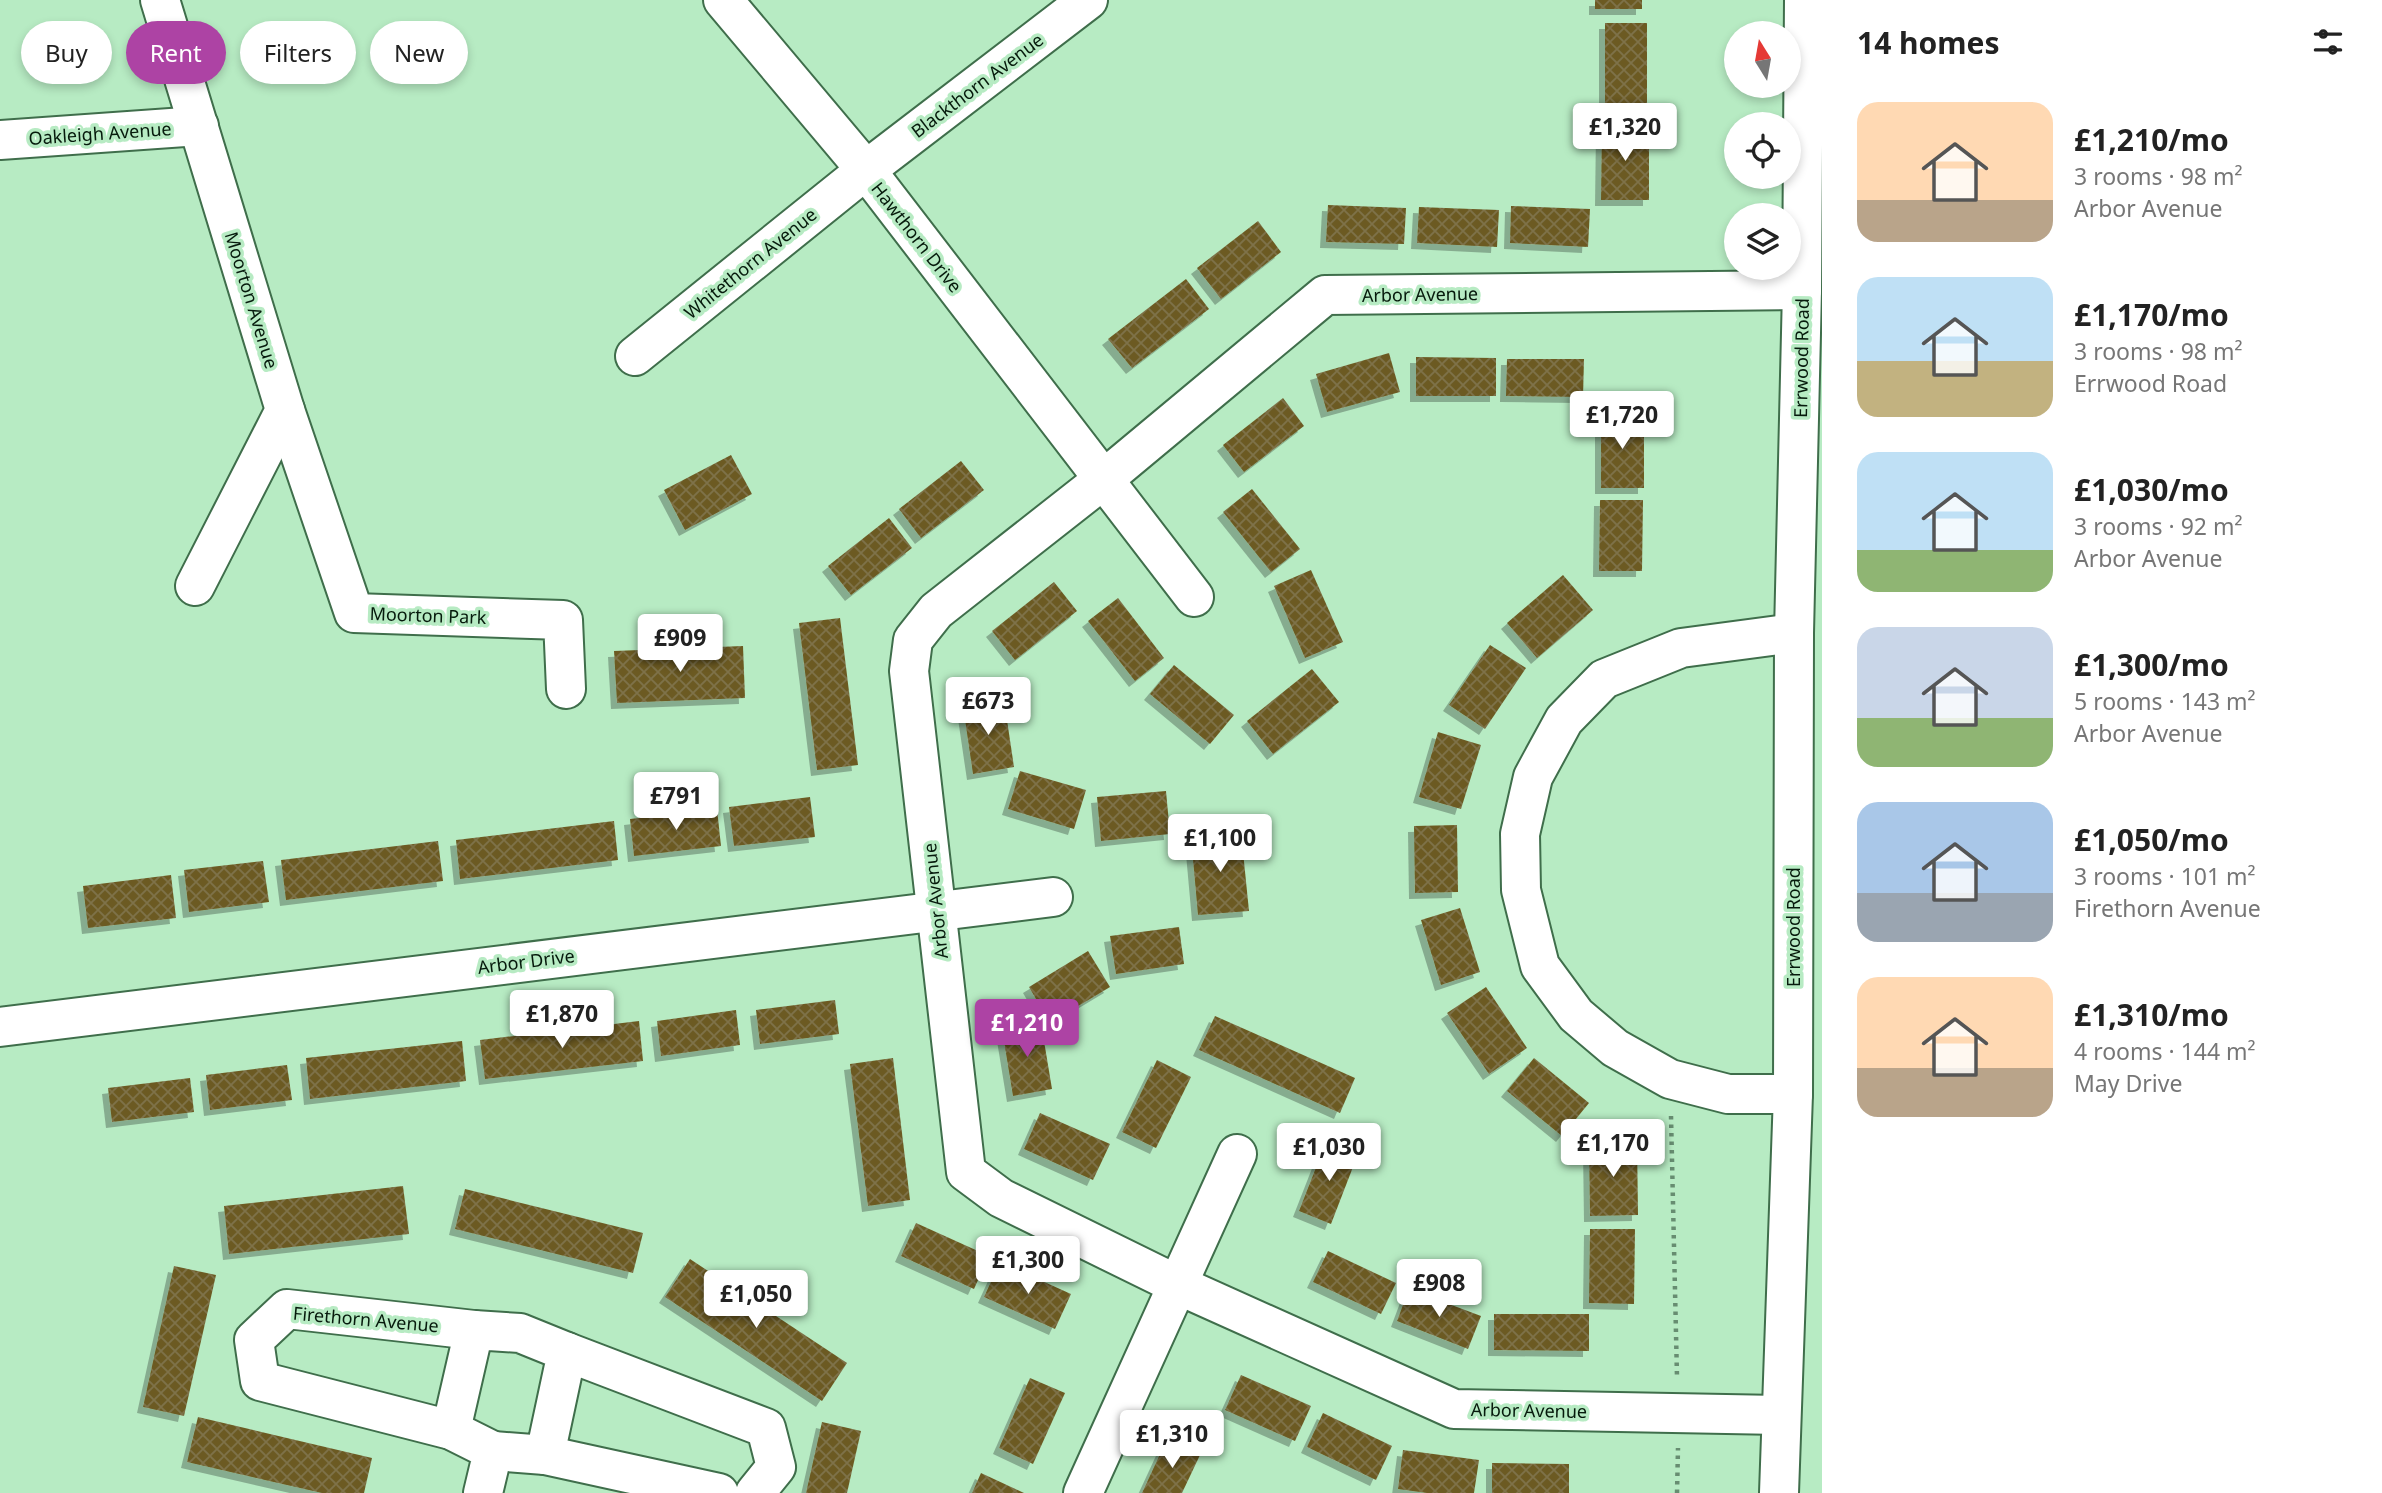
<!DOCTYPE html>
<html lang="en">
<head>
<meta charset="utf-8">
<style>
  :root { --surface:#fff; --page:#f6f6f6; --text:#222; --muted:#767676; --accent:#ad43a4 }
  body { margin:0; font-family:"Noto Sans",sans-serif; background:var(--page); color:var(--text); height:100vh; display:flex; flex-direction:column; font-size:26px; white-space:nowrap }
  * { box-sizing:border-box; margin:0 }
  p { font-size:23px; color:var(--muted) }
  .icon { flex:none; width:38px; height:38px; fill:none; stroke:currentColor; stroke-width:2; stroke-linecap:round; stroke-linejoin:round }
  .map { position:relative; flex:1; overflow:hidden }
  .panel { display:flex; flex-direction:column; background:var(--surface); width:560px }
  .panel>* { flex:none }
  .banner { position:absolute; left:21px; top:21px; width:665px; height:63px; display:flex; gap:14px }
  .needle { width:46px; rotate:349deg }
  .tools { position:absolute; left:1724px; top:21px; display:grid; gap:14px }
  .tools a { display:grid; place-items:center; width:77px; height:77px; border-radius:50%; background:var(--surface); box-shadow:0 4px 10px #0003; font-size:35px }
  .price { position:absolute; translate:-50% -60px; padding:0 16px; border-radius:7px; background:#fff; color:#222; font-size:23px; line-height:46px; filter:drop-shadow(0 2px 4px #0008) }
  .price::after { content:''; position:absolute; left:50%; top:42px; width:21px; height:16px; margin-left:-10px; background:inherit; clip-path:polygon(0 0,100% 0,50% 100%) }
  .price.current { background:var(--accent); color:#fff }
  ul { padding:0; list-style:none }
  li { display:flex; align-items:center; gap:21px; height:175px; padding:0 35px }
  li span { display:grid; place-items:center; flex:none; width:196px; height:140px; border-radius:21px; color:#555 }
  li>.icon { margin-inline-start:auto }
  span .icon { width:84px; height:84px; fill:#fffc; stroke-width:1 }
  li b { font-size:30px }
  h2 { display:flex; justify-content:space-between; align-items:center; height:84px; padding:0 35px; font-size:30px }
  .chip { padding:0 24px; border-radius:32px; background:var(--surface); box-shadow:0 4px 10px #0003; font-size:24px; line-height:63px }
  .chip.current { background:var(--accent); color:#fff }
  main { display:flex; flex:1; min-height:0 }
  .map>svg:first-child { display:block }
  .building { fill:url(#building-cross-hatch); filter:url(#shadow) }
  .lines { fill:none; stroke-linecap:round; stroke-linejoin:round }
  .minor-casing { stroke:#3f6e4b; stroke-width:42 }
  .path { stroke:#678d71; stroke-width:4.5; stroke-dasharray:3.5 5; stroke-linecap:butt }
  .minor { stroke:#fff; stroke-width:38 }
  .labels { text-anchor:middle; dominant-baseline:central; stroke-width:7; stroke-linejoin:round; paint-order:stroke }
  .street-label { font-size:18px; fill:#061a0c; stroke:#b7ebc3 }
</style>
</head>
<body>
<main>
<div class="map">
<svg width="1822" height="1493" viewBox="0 0 1822 1493">
  <defs>
    <pattern id="building-cross-hatch" width="8" height="8" patternUnits="userSpaceOnUse" patternTransform="scale(1.75)"><rect width="8" height="8" fill="#6c5a24"/><path d="M0 0l8 8M0 8l8-8" fill="none" stroke="#7e7248"/></pattern>
    <filter id="shadow"><feDropShadow dx="-6" dy="6" stdDeviation="0" flood-color="#0004"/></filter>
  </defs>
  <rect width="100%" height="100%" fill="#b7ebc3"/>
  <g class="building">
    <rect x="1595" y="0" width="47" height="9"/>
    <rect x="1605" y="23" width="42" height="86"/>
    <polygon points="1602,125 1649,125 1649,200 1601,200"/>
    <polygon points="1328,205 1406,208 1404,244 1326,242"/>
    <polygon points="1511,206 1590,209 1588,247 1510,243"/>
    <polygon points="1419,207 1499,210 1497,247 1417,243"/>
    <polygon points="1258,221 1281,252 1221,299 1197,268"/>
    <polygon points="1186,279 1209,309 1132,368 1108,339"/>
    <polygon points="1389,353 1400,392 1327,412 1316,374"/>
    <polygon points="1416,357 1496,358 1496,396 1416,396"/>
    <polygon points="1507,359 1584,359 1583,397 1506,396"/>
    <polygon points="1283,398 1304,426 1244,472 1223,445"/>
    <polygon points="1601,413 1644,414 1644,488 1601,488"/>
    <polygon points="731,455 752,494 685,530 664,490"/>
    <polygon points="961,461 984,490 921,538 899,509"/>
    <polygon points="1252,489 1300,549 1271,572 1223,512"/>
    <polygon points="1600,500 1643,500 1642,571 1599,571"/>
    <polygon points="889,518 912,548 851,595 828,566"/>
    <polygon points="1311,570 1343,642 1305,658 1274,586"/>
    <polygon points="1563,575 1593,610 1537,658 1507,623"/>
    <polygon points="1054,582 1077,611 1015,660 992,631"/>
    <polygon points="1118,598 1164,658 1135,681 1088,621"/>
    <polygon points="840,618 858,765 817,770 799,623"/>
    <polygon points="1490,645 1526,668 1485,729 1449,705"/>
    <polygon points="743,646 745,698 617,703 614,651"/>
    <polygon points="1174,665 1234,715 1210,744 1150,694"/>
    <polygon points="1312,669 1339,702 1273,754 1247,721"/>
    <polygon points="1004,700 1014,767 973,774 963,706"/>
    <polygon points="1438,732 1481,745 1461,809 1419,797"/>
    <polygon points="1020,771 1086,790 1074,829 1008,809"/>
    <polygon points="1166,791 1170,834 1101,841 1097,797"/>
    <polygon points="810,797 815,837 734,846 729,807"/>
    <polygon points="717,809 721,846 634,856 630,819"/>
    <polygon points="614,821 618,860 460,879 456,840"/>
    <polygon points="1457,825 1458,892 1415,893 1414,826"/>
    <polygon points="1241,832 1249,911 1198,915 1191,837"/>
    <polygon points="438,841 443,881 286,900 281,860"/>
    <polygon points="263,861 269,902 189,912 184,870"/>
    <polygon points="171,875 176,918 88,928 83,886"/>
    <polygon points="1460,908 1480,972 1441,985 1421,920"/>
    <polygon points="1179,927 1184,964 1116,974 1110,936"/>
    <polygon points="1088,951 1110,987 1050,1023 1029,987"/>
    <polygon points="1486,987 1527,1048 1489,1074 1447,1013"/>
    <polygon points="835,1000 839,1034 760,1044 756,1010"/>
    <polygon points="736,1010 740,1045 661,1056 657,1021"/>
    <polygon points="1215,1016 1355,1078 1340,1113 1199,1050"/>
    <polygon points="639,1021 643,1061 485,1079 480,1040"/>
    <polygon points="1041,1023 1052,1089 1013,1096 1002,1029"/>
    <polygon points="462,1041 466,1081 310,1099 306,1058"/>
    <polygon points="893,1058 910,1200 868,1206 850,1064"/>
    <polygon points="1534,1058 1589,1103 1562,1136 1507,1091"/>
    <polygon points="1157,1060 1191,1077 1156,1148 1122,1132"/>
    <polygon points="287,1065 292,1100 210,1110 206,1075"/>
    <polygon points="190,1078 194,1112 112,1122 108,1088"/>
    <polygon points="1040,1113 1110,1144 1093,1180 1024,1149"/>
    <polygon points="1326,1142 1358,1154 1331,1224 1299,1211"/>
    <polygon points="1637,1142 1638,1215 1590,1216 1589,1143"/>
    <polygon points="403,1186 409,1234 229,1254 224,1206"/>
    <polygon points="465,1189 643,1233 633,1273 455,1229"/>
    <polygon points="916,1223 989,1256 974,1289 901,1256"/>
    <polygon points="1590,1229 1635,1229 1634,1304 1589,1303"/>
    <polygon points="1328,1251 1396,1283 1381,1314 1313,1282"/>
    <polygon points="690,1259 847,1363 822,1401 665,1297"/>
    <polygon points="1000,1262 1071,1294 1055,1329 984,1297"/>
    <polygon points="174,1266 216,1275 184,1416 143,1407"/>
    <polygon points="1409,1289 1481,1316 1468,1349 1397,1321"/>
    <polygon points="1494,1314 1589,1314 1589,1351 1494,1350"/>
    <polygon points="1241,1375 1311,1406 1295,1441 1225,1410"/>
    <polygon points="1030,1378 1065,1393 1033,1464 999,1448"/>
    <polygon points="1323,1413 1392,1446 1376,1480 1307,1447"/>
    <polygon points="198,1417 372,1458 364,1493 322,1493 187,1462"/>
    <polygon points="822,1422 861,1431 847,1493 806,1493"/>
    <polygon points="1167,1439 1200,1455 1182,1493 1142,1493"/>
    <polygon points="1403,1450 1479,1460 1474,1493 1427,1493 1398,1489"/>
    <polygon points="1492,1463 1569,1464 1569,1493 1492,1493"/>
    <polygon points="981,1473 1024,1493 972,1493"/>
  </g>
  <g class="lines">
    <defs>
      <g id="minor">
        <polyline points="160,0 285,410 195,586"/>
        <polyline points="723,0 866,170 1194,597"/>
        <polyline points="0,140 199,126"/>
        <polyline points="635,356 866,170 1088,0"/>
        <polyline points="285,410 354,613 563,620 566,689"/>
        <polyline points="0,1027 1053,897"/>
        <polyline points="1793,1094 1728,1094 1670,1079 1615,1048 1576,1015 1540,966 1521,890 1520,834 1533,777 1564,720 1604,679 1681,648 1794,633"/>
        <polyline points="474,1330 287,1309 254,1340 260,1381 451,1430 493,1451 483,1493"/>
        <polyline points="567,1352 766,1428 776,1467 755,1493"/>
        <polyline points="1780,1415 1454,1409 1178,1285 1001,1198 966,1172 909,671 913,640 936,611 1104,479 1325,295 1802,290"/>
        <polyline points="451,1430 474,1330 520,1333 567,1352 545,1455 493,1451"/>
        <polyline points="545,1455 719,1493"/>
        <polyline points="1083,1493 1237,1154"/>
        <polyline points="1779,1493 1793,1094 1794,633 1802,290 1804,0"/>
      </g>
    </defs>
    <use href="#minor" class="minor-casing"/>
    <g class="path">
      <polyline points="1671,1116 1677,1377"/>
      <polyline points="1677,1493 1678,1448"/>
    </g>
    <use href="#minor" class="minor"/>
  </g>
  <g class="labels">
    <g class="street-label">
      <text transform="translate(977 85) rotate(-37)">Blackthorn Avenue</text>
      <text transform="translate(100 133) rotate(-4)">Oakleigh Avenue</text>
      <text transform="translate(917 237) rotate(52)">Hawthorn Drive</text>
      <text transform="translate(750 263) rotate(-39)">Whitethorn Avenue</text>
      <text transform="translate(1420 294) rotate(-1)">Arbor Avenue</text>
      <text transform="translate(252 300) rotate(73)">Moorton Avenue</text>
      <text transform="translate(1801 358) rotate(-89)">Errwood Road</text>
      <text transform="translate(428 615) rotate(2)">Moorton Park</text>
      <text transform="translate(935 901) rotate(-96)">Arbor Avenue</text>
      <text transform="translate(1793 927) rotate(-90)">Errwood Road</text>
      <text transform="translate(526 961) rotate(-7)">Arbor Drive</text>
      <text transform="translate(366 1319) rotate(5)">Firethorn Avenue</text>
      <text transform="translate(1529 1410) rotate(1)">Arbor Avenue</text>
    </g>
  </g>
</svg>
<div class="tools">
<a><svg class="needle" viewBox="-14 -14 28 28"><path d="M0-13l5 13h-10z" fill="#e53935"/><path d="M0 13l5-13h-10z" fill="#767676"/></svg></a>
<a><svg class="icon" aria-label="locate" viewBox="0 0 24 24"><circle cx="12" cy="12" r="6"/><path d="M12 2v4M12 18v4M2 12h4M18 12h4"/></svg></a>
<a><svg class="icon" aria-label="layers" viewBox="0 0 24 24"><path d="M12 4l9 5-9 5-9-5zM3 14l9 5 9-5"/></svg></a>
</div>
<b class="price" style="left:1625px;top:163px">£1,320</b>
<b class="price" style="left:1622px;top:451px">£1,720</b>
<b class="price" style="left:680px;top:674px">£909</b>
<b class="price" style="left:988px;top:737px">£673</b>
<b class="price" style="left:676px;top:832px">£791</b>
<b class="price" style="left:1220px;top:874px">£1,100</b>
<b class="price" style="left:562px;top:1050px">£1,870</b>
<b class="price current" style="left:1027px;top:1059px">£1,210</b>
<b class="price" style="left:1613px;top:1179px">£1,170</b>
<b class="price" style="left:1329px;top:1183px">£1,030</b>
<b class="price" style="left:1028px;top:1296px">£1,300</b>
<b class="price" style="left:1439px;top:1319px">£908</b>
<b class="price" style="left:756px;top:1330px">£1,050</b>
<b class="price" style="left:1172px;top:1470px">£1,310</b>
<div class="banner">
<a class="chip">Buy</a>
<a class="chip current">Rent</a>
<a class="chip">Filters</a>
<a class="chip">New</a>
</div>
</div>
<section class="panel">
<h2>14 homes<svg class="icon" aria-label="filters" viewBox="0 0 24 24"><path d="M4 7h16M4 17h16"/><circle cx="9" cy="7" r="2"/><circle cx="15" cy="17" r="2"/></svg></h2>
<ul>
<li><span style="background:linear-gradient(#ffd9b3 70%,#b9a48a 0)"><svg class="icon" aria-label="home" viewBox="0 0 24 24"><path d="M3 11l9-7 9 7M6 9v11h12V9"/></svg></span><div><b>£1,210/mo</b><p>3 rooms · 98 m²</p><p>Arbor Avenue</p></div></li>
<li><span style="background:linear-gradient(#bfe0f5 60%,#c2b280 0)"><svg class="icon" aria-label="home" viewBox="0 0 24 24"><path d="M3 11l9-7 9 7M6 9v11h12V9"/></svg></span><div><b>£1,170/mo</b><p>3 rooms · 98 m²</p><p>Errwood Road</p></div></li>
<li><span style="background:linear-gradient(#bfe0f5 70%,#8fb573 0)"><svg class="icon" aria-label="home" viewBox="0 0 24 24"><path d="M3 11l9-7 9 7M6 9v11h12V9"/></svg></span><div><b>£1,030/mo</b><p>3 rooms · 92 m²</p><p>Arbor Avenue</p></div></li>
<li><span style="background:linear-gradient(#c9d6e8 65%,#8fb573 0)"><svg class="icon" aria-label="home" viewBox="0 0 24 24"><path d="M3 11l9-7 9 7M6 9v11h12V9"/></svg></span><div><b>£1,300/mo</b><p>5 rooms · 143 m²</p><p>Arbor Avenue</p></div></li>
<li><span style="background:linear-gradient(#a9c7e8 65%,#9aa5b1 0)"><svg class="icon" aria-label="home" viewBox="0 0 24 24"><path d="M3 11l9-7 9 7M6 9v11h12V9"/></svg></span><div><b>£1,050/mo</b><p>3 rooms · 101 m²</p><p>Firethorn Avenue</p></div></li>
<li><span style="background:linear-gradient(#ffd9b3 65%,#b9a48a 0)"><svg class="icon" aria-label="home" viewBox="0 0 24 24"><path d="M3 11l9-7 9 7M6 9v11h12V9"/></svg></span><div><b>£1,310/mo</b><p>4 rooms · 144 m²</p><p>May Drive</p></div></li>
</ul>
</section>
</main>
</body>
</html>
